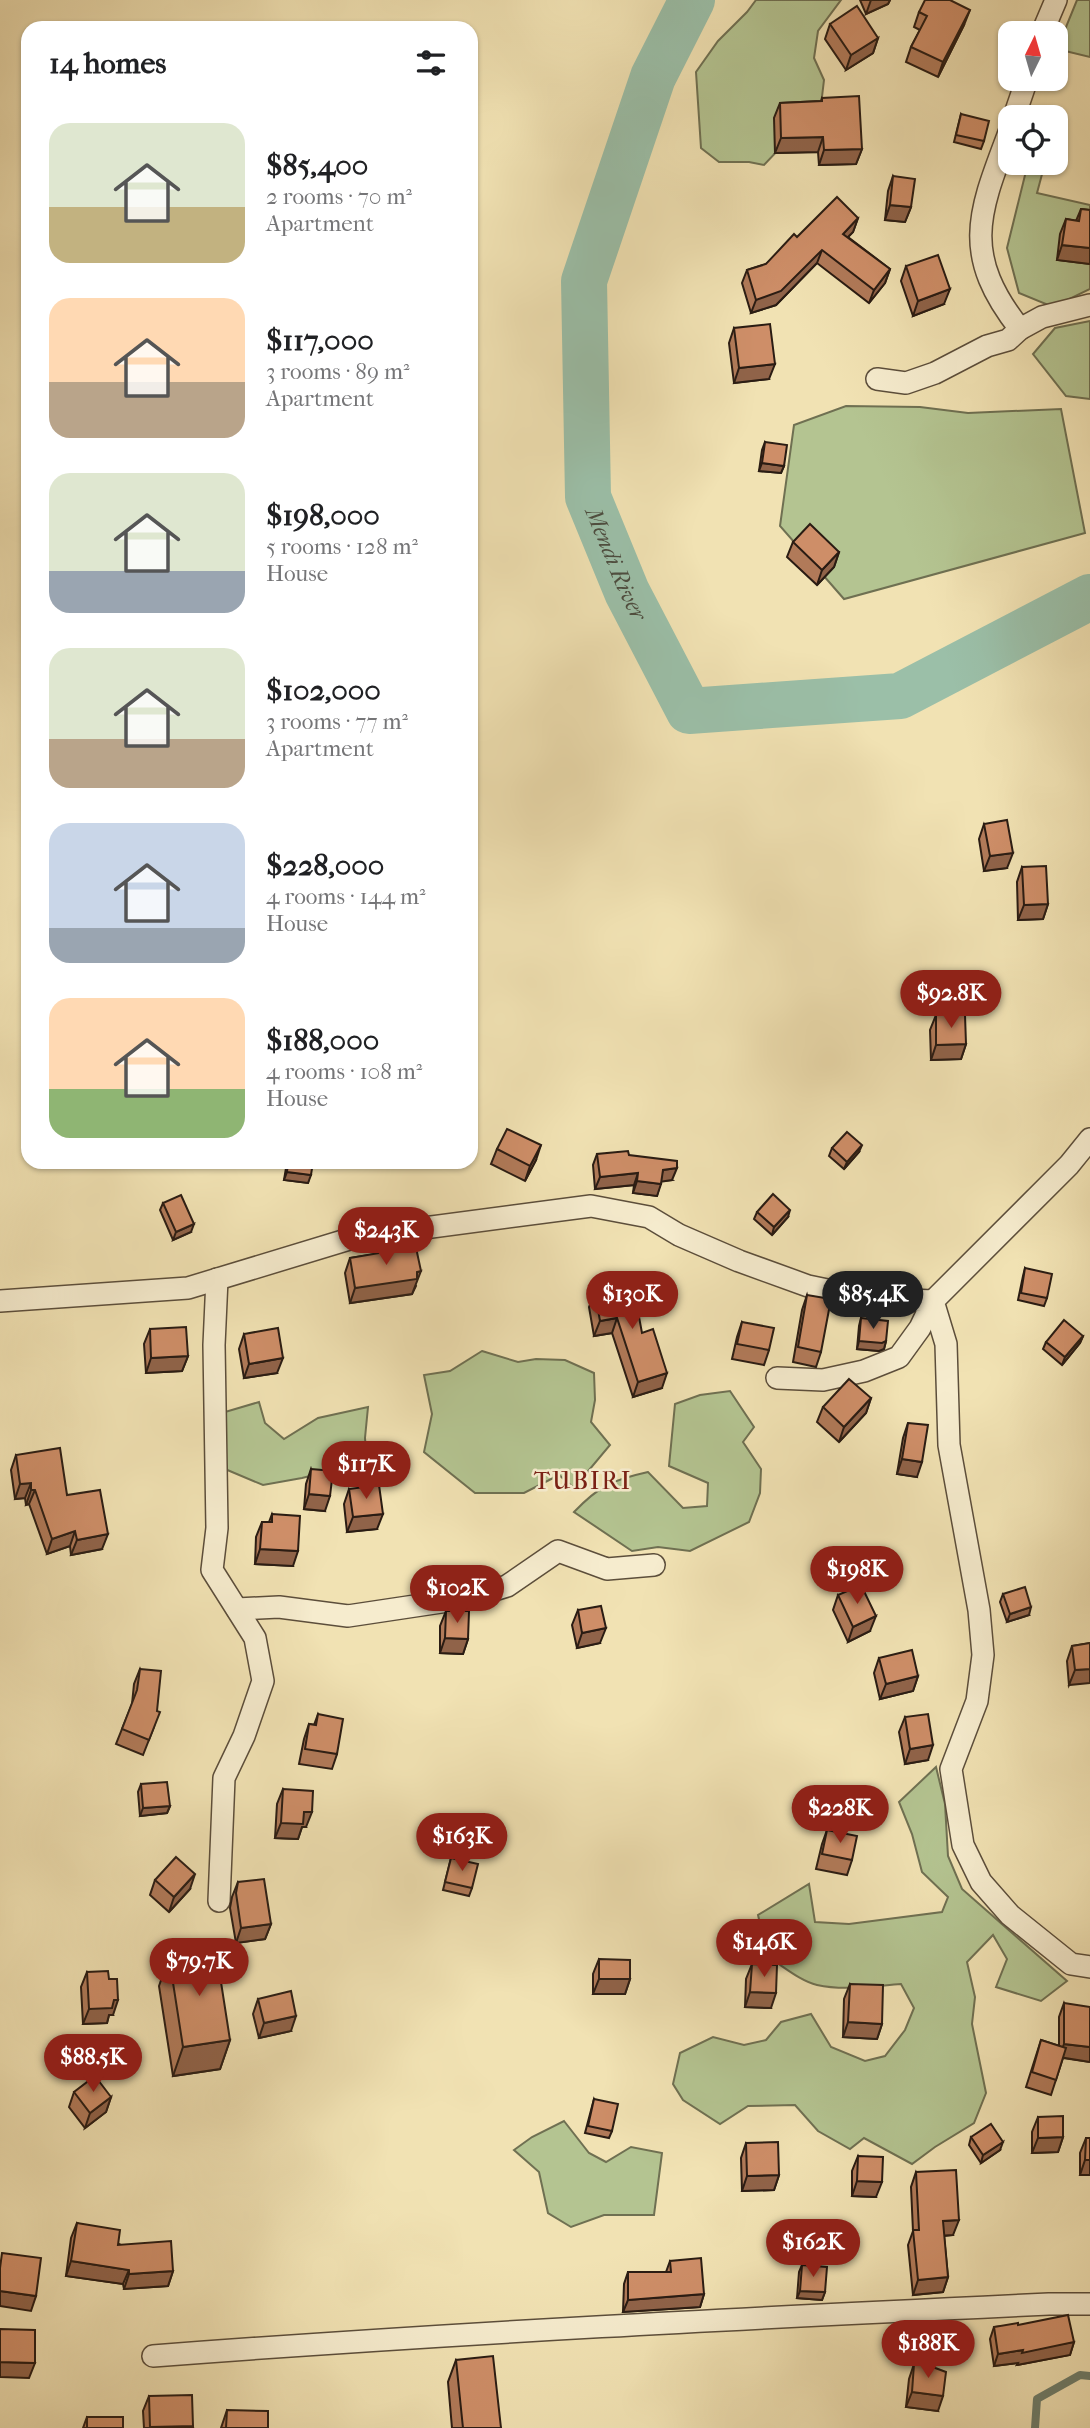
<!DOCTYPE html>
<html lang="en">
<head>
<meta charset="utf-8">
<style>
  :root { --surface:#fff; --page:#f2f2f2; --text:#202124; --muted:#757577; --accent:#8f2418 }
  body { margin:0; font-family:"IM FELL French Canon",serif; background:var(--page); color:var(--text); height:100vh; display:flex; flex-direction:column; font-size:26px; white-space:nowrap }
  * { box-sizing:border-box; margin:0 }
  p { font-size:23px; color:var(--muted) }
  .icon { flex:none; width:38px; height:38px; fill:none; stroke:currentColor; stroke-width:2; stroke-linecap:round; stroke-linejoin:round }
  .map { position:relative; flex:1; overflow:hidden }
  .sheet { position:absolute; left:21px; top:21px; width:457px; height:1148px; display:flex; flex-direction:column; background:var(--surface); border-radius:21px; box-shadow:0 2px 5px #0004 }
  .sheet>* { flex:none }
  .needle { width:46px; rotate:5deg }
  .controls { position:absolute; left:998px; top:21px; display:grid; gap:14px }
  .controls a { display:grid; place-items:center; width:70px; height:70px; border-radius:14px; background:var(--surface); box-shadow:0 2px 5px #0004; font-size:35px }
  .price { position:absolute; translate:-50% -60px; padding:0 16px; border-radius:24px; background:var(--accent); color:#fff; font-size:23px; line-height:46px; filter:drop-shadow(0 2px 4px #0008) }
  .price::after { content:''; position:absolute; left:50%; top:42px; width:21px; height:16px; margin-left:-10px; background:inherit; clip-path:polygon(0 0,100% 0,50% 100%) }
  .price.current { background:#222; color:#fff }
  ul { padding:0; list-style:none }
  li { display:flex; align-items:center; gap:21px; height:175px; padding:0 28px }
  li span { display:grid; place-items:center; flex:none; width:196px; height:140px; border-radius:21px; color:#555 }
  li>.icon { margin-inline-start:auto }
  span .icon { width:84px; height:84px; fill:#fffc; stroke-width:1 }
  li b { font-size:30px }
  h2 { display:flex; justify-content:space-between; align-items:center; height:84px; padding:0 28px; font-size:30px }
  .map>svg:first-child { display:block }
  .green { fill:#b4c491; stroke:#6f7052; stroke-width:2 }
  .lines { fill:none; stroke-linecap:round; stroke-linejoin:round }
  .stream { stroke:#6e7e6c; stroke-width:8 }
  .river { stroke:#9bbfa8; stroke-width:46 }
  .minor-casing { stroke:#5c4e3b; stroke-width:24 }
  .minor { stroke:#f6ecce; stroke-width:21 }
  .wall { fill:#b17a59; stroke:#2a1c13; stroke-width:2 }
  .shaded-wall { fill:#906349; stroke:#2a1c13; stroke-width:2 }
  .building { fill:#ce8e68; stroke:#2a1c13; stroke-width:2 }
  .labels { text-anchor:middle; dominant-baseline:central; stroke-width:5; stroke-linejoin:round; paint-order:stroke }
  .water-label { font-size:23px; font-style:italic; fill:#4c4d40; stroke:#f6ecce }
  .quarter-label { font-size:24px; letter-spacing:2px; fill:#7a1f14; stroke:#f6ecce }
</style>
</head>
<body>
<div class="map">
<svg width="1090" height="2428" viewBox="0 0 1090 2428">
  <rect width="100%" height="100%" fill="#f1e2b3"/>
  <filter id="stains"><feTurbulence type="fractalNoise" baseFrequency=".00286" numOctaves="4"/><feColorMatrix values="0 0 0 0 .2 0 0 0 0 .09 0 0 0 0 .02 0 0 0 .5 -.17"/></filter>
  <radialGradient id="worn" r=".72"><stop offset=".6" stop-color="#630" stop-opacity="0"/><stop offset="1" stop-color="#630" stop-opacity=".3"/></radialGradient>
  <g class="green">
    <polygon points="756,0 841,0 818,31 814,58 824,80 821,105 764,165 749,162 719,162 701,148 696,72 718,41 747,12"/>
    <polygon points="1077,0 1090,0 1090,57 1057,49"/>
    <polygon points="1028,163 1045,163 1037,193 1090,205 1090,289 1053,307 1019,293 1007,248"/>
    <polygon points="1090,321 1090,399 1066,396 1033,354 1055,328"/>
    <polygon points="846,406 920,407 968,413 1061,409 1085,533 844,599 780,526 794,425"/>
    <polygon points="482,1351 518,1362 536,1359 565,1360 594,1373 595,1400 591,1422 610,1445 574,1488 559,1475 524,1493 475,1493 424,1452 432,1414 424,1375 450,1371"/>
    <path d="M730 1391 754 1427 743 1442 761 1469 760 1493 749 1522 690 1551 658 1547 632 1551 574 1512C599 1486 612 1480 648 1472L683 1508 707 1506 708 1483 669 1466 675 1404 700 1395Z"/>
    <polygon points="259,1402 265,1423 284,1439 318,1418 368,1407 365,1438 367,1462 302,1478 263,1485 225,1469 225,1412"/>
    <path d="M936 1767 945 1804 948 1856 962 1889 1067 1981 1041 2001 996 1987 1007 1959 993 1935 967 1962 975 1997 972 2024 986 2093 974 2123 935 2147 912 2164 864 2138 850 2149 818 2131 795 2105 748 2106 720 2124 683 2100 673 2084 680 2053 713 2037 744 2045 766 2040 781 2022 811 2014 831 2047 865 2061 885 2056 905 2030 914 2008 901 1984C874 1986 844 1991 817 1985 800 1981 783 1966 768 1957L758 1915 809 1884 815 1922 849 1924 942 1912 948 1897 922 1872 912 1834 899 1802Z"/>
    <polygon points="564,2121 589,2153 606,2162 631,2147 662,2153 654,2215 604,2215 571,2227 548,2213 539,2172 514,2150 532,2137"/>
  </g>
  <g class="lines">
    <polyline class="stream" points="1035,2428 1037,2399 1080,2375 1090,2376"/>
    <path class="river" id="s1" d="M692 0 653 77 584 281 588 497 627 592 689 711 900 696 1090 597"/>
    <defs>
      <g id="minor">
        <polyline points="1042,33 1056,0"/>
        <polyline points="1014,117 1027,79"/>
        <path d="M1010 130C979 212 960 253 1020 329"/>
        <polyline points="877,379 906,383 935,373 987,346 1008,340 1020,329 1042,317 1090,305"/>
        <polyline points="1090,1139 1069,1165 933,1301 946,1344 949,1445 979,1610 983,1655 977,1701 951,1769 963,1845 981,1882 1010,1915 1071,1964 1090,1967"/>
        <polyline points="217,1279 214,1345 217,1528 212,1570 255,1638 263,1681 244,1736 224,1778 219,1901"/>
        <polyline points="0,1301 188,1288 356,1237 591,1206 649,1217 679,1235 739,1261 808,1286 866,1298 933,1301 920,1328 899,1357 864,1371 823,1380 777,1378"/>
        <polyline points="237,1609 279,1607 348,1616 468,1598 507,1586 558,1551 607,1569 654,1565"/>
        <path d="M153 2356C452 2333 751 2318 1049 2304H1090"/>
      </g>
    </defs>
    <use href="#minor" class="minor-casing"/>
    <use href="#minor" class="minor"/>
  </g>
  <g class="wall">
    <polygon points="860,0 890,0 888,4 866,14"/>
    <polygon points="919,12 964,25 938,77 906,62 911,47 920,30 914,27"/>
    <polygon points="830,24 878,38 873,53 846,70 825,39"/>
    <polygon points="822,98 862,149 856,164 819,165 818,152 775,153 774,118 780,103 821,101"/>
    <polygon points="961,114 984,141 981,149 954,142"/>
    <polygon points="893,176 911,207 905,222 885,220 888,191"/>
    <polygon points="1081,209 1090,210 1090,264 1057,260 1060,234 1066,219 1076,221"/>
    <polygon points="858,218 853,232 848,237 890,269 885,283 869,303 817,263 776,305 751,313 742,283 747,270 766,264 797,237"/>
    <polygon points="906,266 944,304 913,316 901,281"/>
    <polygon points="734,328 769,379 734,383 729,343"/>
    <polygon points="765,442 784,466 781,473 759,471 762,450"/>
    <polygon points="793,542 839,552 834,567 817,585 787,557"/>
    <polygon points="984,824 1007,868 984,871 979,839"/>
    <polygon points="1022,867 1048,904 1043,919 1018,920 1017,882"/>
    <polygon points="936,1015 966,1044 961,1059 931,1060 930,1030"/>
    <polygon points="832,1148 859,1152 844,1169 829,1156"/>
    <polygon points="497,1149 536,1160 525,1181 491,1164"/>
    <polygon points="597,1154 629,1155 672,1180 661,1181 657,1196 633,1193 634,1185 595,1189 593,1165"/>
    <polygon points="287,1162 313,1162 308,1183 284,1180"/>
    <polygon points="163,1203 191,1232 173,1240 160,1210"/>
    <polygon points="757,1212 788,1217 772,1235 754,1219"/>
    <polygon points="384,1249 416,1286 412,1294 350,1303 345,1273 350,1258 383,1253"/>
    <polygon points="1025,1268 1047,1298 1044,1306 1018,1300 1023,1276"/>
    <polygon points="595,1292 642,1333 662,1388 633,1397 612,1333 594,1336 589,1307"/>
    <polygon points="807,1295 821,1352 816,1367 793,1362 802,1310"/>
    <polygon points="861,1318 886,1341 884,1349 879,1351 857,1349 859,1326"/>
    <polygon points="742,1322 769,1350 764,1365 732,1359 737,1337"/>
    <polygon points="150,1329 188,1356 182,1371 146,1373 144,1344"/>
    <polygon points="244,1334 277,1373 244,1378 239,1349"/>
    <polygon points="1083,1336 1080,1343 1062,1365 1043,1349 1046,1342"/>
    <polygon points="871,1398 866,1413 839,1442 817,1422 823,1407"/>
    <polygon points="908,1423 917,1477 897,1474 903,1438"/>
    <polygon points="16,1455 67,1495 102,1549 71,1555 70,1546 47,1554 29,1504 26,1505 25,1498 15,1499 11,1470"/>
    <polygon points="311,1469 325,1511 304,1509 306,1484"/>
    <polygon points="349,1489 377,1529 347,1532 344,1504"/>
    <polygon points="272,1514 293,1566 255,1564 256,1537 262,1522 269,1522"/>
    <polygon points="1003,1594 1029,1615 1007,1622 1000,1602"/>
    <polygon points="838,1595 870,1631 848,1642 833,1610"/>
    <polygon points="578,1610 600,1643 577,1648 572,1625"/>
    <polygon points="446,1611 468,1639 463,1654 440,1653 440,1626"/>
    <polygon points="1090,1643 1069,1685 1067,1661 1072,1646"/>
    <polygon points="879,1658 918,1676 913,1691 880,1699 874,1673"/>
    <polygon points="140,1669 157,1711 154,1727 143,1755 116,1744 132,1704 134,1684"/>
    <polygon points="318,1714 337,1754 332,1769 299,1764 304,1739 309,1724 314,1725"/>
    <polygon points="905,1717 928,1760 905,1764 899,1732"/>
    <polygon points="141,1784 170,1806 167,1813 140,1816 138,1792"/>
    <polygon points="283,1789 306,1827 302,1827 298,1839 275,1838 277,1804"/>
    <polygon points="827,1830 852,1860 847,1875 816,1869 822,1844"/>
    <polygon points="451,1858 472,1888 469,1896 443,1890"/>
    <polygon points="155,1880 190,1889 169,1912 150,1895"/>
    <polygon points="238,1882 271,1924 265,1939 236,1943 230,1908 232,1897"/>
    <polygon points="169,1957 230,2040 220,2069 173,2076 159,1986"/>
    <polygon points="599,1959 630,1979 625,1994 593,1994 593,1974"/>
    <polygon points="752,1964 771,2008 745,2007 746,1979"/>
    <polygon points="87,1972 113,2015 109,2015 107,2023 83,2024 81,1987"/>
    <polygon points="850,1984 882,2024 877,2039 843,2037 844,1999"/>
    <polygon points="258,1999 291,2031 259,2038 253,2014"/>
    <polygon points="1064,2003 1090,2062 1063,2058 1051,2095 1026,2087 1041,2040 1059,2046 1059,2017"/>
    <polygon points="74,2092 111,2097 106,2112 85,2128 69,2107"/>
    <polygon points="594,2099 612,2131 609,2138 585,2133"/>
    <polygon points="1038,2117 1063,2137 1058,2152 1032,2153 1032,2132"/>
    <polygon points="971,2137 1000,2150 981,2163 969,2145"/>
    <polygon points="1086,2138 1090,2175 1080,2175 1080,2153"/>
    <polygon points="746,2143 779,2175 774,2190 742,2191 741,2158"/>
    <polygon points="858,2156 876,2197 852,2196 852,2171"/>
    <polygon points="916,2172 953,2235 944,2236 948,2277 943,2292 913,2295 908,2245 913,2231 911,2187"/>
    <polygon points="77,2223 173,2271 168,2286 124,2289 123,2284 66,2276 71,2238"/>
    <polygon points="670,2261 704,2294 700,2307 623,2312 624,2284 628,2272 666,2272"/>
    <polygon points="802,2265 825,2292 822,2300 797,2298 799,2272"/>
    <polygon points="1018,2325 1074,2342 1070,2355 1017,2365 1018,2363 994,2366 990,2339 994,2327"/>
    <polygon points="456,2360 501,2428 452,2428 448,2382"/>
    <polygon points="914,2364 938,2411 906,2407 909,2379"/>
    <polygon points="149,2396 193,2428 144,2428 143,2411"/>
    <polygon points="227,2410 268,2428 221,2428"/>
    <polygon points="87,2417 123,2428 83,2428"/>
  </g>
  <g class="shaded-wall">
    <polygon points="871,0 890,0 888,4 866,14"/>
    <polygon points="970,10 964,25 938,77 943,62"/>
    <polygon points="878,38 873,53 846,70 851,55"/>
    <polygon points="823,137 818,152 775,153 781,138"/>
    <polygon points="862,149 856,164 819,165 824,150"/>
    <polygon points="890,205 911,207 905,222 885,220"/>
    <polygon points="858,218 853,232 838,247 843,234"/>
    <polygon points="1062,245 1090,248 1090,264 1057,260"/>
    <polygon points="822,250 817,263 776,305 751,313 756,300"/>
    <polygon points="890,269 885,283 869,303 874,290"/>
    <polygon points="950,289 944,304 913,316 918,301"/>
    <polygon points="775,364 769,379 734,383 739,368"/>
    <polygon points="762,463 784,466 781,473 759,471"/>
    <polygon points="839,552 834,567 817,585 822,570"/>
    <polygon points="1013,853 1007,868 984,871 990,856"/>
    <polygon points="1048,904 1043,919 1018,920 1024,905"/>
    <polygon points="966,1044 961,1059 931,1060 936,1045"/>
    <polygon points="541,1145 536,1160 525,1181 530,1166"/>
    <polygon points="862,1145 859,1152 844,1169 847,1162"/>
    <polygon points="677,1168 672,1180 659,1182 663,1170"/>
    <polygon points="287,1172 311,1175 308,1183 284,1180"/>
    <polygon points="638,1173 634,1185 595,1189 600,1177"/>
    <polygon points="637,1181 661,1184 657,1196 633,1193"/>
    <polygon points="790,1210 788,1217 772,1235 774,1227"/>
    <polygon points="194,1224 191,1232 173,1240 176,1232"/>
    <polygon points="421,1271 412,1294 350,1303 355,1288"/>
    <polygon points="617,1318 612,1333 594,1336 600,1321"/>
    <polygon points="1083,1336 1080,1343 1062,1365 1065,1357"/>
    <polygon points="859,1341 886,1341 884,1349 879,1351 857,1349"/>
    <polygon points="188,1356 182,1371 146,1373 151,1358"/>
    <polygon points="283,1358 277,1373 244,1378 249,1364"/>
    <polygon points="667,1373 662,1388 633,1397 638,1382"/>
    <polygon points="871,1398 866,1413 839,1442 844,1427"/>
    <polygon points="902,1459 922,1462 917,1477 897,1474"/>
    <polygon points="31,1483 25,1498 15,1499 20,1484"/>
    <polygon points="31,1490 35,1490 29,1504 26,1505"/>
    <polygon points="309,1494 330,1496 325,1511 304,1509"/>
    <polygon points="383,1514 377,1529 347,1532 353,1517"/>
    <polygon points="75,1531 70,1546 47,1554 52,1539"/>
    <polygon points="108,1534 102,1549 71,1555 77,1540"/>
    <polygon points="260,1549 298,1551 293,1566 255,1564"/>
    <polygon points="1031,1607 1029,1615 1007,1622 1010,1614"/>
    <polygon points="876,1616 870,1631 848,1642 853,1627"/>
    <polygon points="606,1628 600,1643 577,1648 582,1633"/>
    <polygon points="445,1638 468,1639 463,1654 440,1653"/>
    <polygon points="1090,1669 1090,1683 1069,1685 1075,1670"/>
    <polygon points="918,1676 913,1691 880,1699 886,1684"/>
    <polygon points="933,1745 928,1760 905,1764 910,1749"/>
    <polygon points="170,1806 167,1813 140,1816 143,1808"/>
    <polygon points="304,1812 312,1812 306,1827 302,1827 298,1839 275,1838 281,1823"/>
    <polygon points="195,1874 190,1889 169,1912 174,1897"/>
    <polygon points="271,1924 265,1939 236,1943 241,1928"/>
    <polygon points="599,1979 630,1979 625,1994 593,1994"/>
    <polygon points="750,1992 776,1993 771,2008 745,2007"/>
    <polygon points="114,2000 118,2000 113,2015 109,2015 107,2023 83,2024 89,2009"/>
    <polygon points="296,2016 291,2031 259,2038 264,2023"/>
    <polygon points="848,2022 882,2024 877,2039 843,2037"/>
    <polygon points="230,2040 220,2069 173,2076 183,2047"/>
    <polygon points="1064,2044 1090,2047 1090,2062 1059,2057"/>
    <polygon points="111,2097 106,2112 85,2128 90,2113"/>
    <polygon points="1063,2137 1058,2152 1032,2153 1038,2138"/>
    <polygon points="1003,2142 1000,2150 981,2163 983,2155"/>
    <polygon points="1085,2160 1090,2160 1090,2175 1080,2175"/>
    <polygon points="779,2175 774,2190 742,2191 747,2176"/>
    <polygon points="857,2181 882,2182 876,2197 852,2196"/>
    <polygon points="959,2220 953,2235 937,2236 943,2221"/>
    <polygon points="71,2261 129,2270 123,2284 66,2276"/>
    <polygon points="173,2271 168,2286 124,2289 129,2274"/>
    <polygon points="948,2277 943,2292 913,2295 918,2280"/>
    <polygon points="0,2291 36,2296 31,2311 0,2306"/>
    <polygon points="800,2291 825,2292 822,2300 797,2298"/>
    <polygon points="704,2294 700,2307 623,2312 628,2300"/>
    <polygon points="1074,2342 1070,2355 1017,2365 1018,2363 994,2366 998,2354"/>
    <polygon points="0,2362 35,2363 29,2378 0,2377"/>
    <polygon points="912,2392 943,2396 938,2411 906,2407"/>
    <polygon points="193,2426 193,2428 150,2428 150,2427"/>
  </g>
  <g class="building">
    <polygon points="925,0 950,0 970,10 943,62 911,47 927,16 919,12"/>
    <polygon points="857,6 878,38 851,55 830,24"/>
    <polygon points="859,96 862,149 824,150 823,137 781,138 780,103 822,101 822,98"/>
    <polygon points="961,114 989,121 984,141 956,135"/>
    <polygon points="893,176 915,179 911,207 890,205"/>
    <polygon points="837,197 858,218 843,234 890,269 874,290 822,250 781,291 756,300 747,270 766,264 794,234 797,237"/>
    <polygon points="1081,209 1090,210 1090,248 1062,245 1066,219 1079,221"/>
    <polygon points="938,255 950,289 918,301 906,266"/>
    <polygon points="770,324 775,364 739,368 734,328"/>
    <polygon points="765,442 787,445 784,466 762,463"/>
    <polygon points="810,524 839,552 822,570 793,542"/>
    <polygon points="1007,820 1013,853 990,856 984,824"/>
    <polygon points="1046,866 1048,904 1024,905 1022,867"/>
    <polygon points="936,1015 965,1015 966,1044 936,1045"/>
    <polygon points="507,1129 541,1145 530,1166 497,1149"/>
    <polygon points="847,1132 862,1145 847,1162 832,1148"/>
    <polygon points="628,1151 629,1155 677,1161 677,1168 663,1170 661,1184 637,1181 638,1173 600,1177 597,1154"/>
    <polygon points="288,1162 313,1162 311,1175 287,1172"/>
    <polygon points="773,1194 790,1210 774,1227 757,1212"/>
    <polygon points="181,1195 194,1224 176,1232 163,1203"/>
    <polygon points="415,1243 421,1271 417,1272 417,1279 355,1288 350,1258 385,1252 384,1249"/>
    <polygon points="1025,1268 1052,1274 1047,1298 1021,1293"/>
    <polygon points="633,1285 642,1333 653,1329 667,1373 638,1382 617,1318 600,1321 595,1292"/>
    <polygon points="807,1295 831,1299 821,1352 798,1347"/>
    <polygon points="861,1318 888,1321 886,1341 882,1343 859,1341"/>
    <polygon points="1064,1320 1083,1336 1065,1357 1046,1342"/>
    <polygon points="742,1322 774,1328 769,1350 737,1344"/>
    <polygon points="186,1327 188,1356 151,1358 150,1329"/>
    <polygon points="278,1328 283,1358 249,1364 244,1334"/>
    <polygon points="849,1379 871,1398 844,1427 823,1407"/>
    <polygon points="908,1423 928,1425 922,1462 902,1459"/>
    <polygon points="60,1448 67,1495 100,1490 108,1534 77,1540 75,1531 52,1539 35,1490 31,1490 31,1483 20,1484 16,1455"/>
    <polygon points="311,1469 333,1471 330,1496 309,1494"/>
    <polygon points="379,1485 383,1514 353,1517 349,1489"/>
    <polygon points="272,1514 300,1516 298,1551 260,1549 262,1522 272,1522"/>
    <polygon points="861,1585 876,1616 853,1627 838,1595"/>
    <polygon points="1025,1587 1031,1607 1010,1614 1003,1594"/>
    <polygon points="601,1606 606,1628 582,1633 578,1610"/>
    <polygon points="446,1611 469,1611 468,1639 445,1638"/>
    <polygon points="1090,1643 1090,1669 1075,1670 1072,1646"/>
    <polygon points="912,1650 918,1676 886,1684 879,1658"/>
    <polygon points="140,1669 161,1671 157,1711 160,1712 149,1740 122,1729 137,1690"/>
    <polygon points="318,1714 343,1719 337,1754 305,1749 309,1724 316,1725"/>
    <polygon points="928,1714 933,1745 910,1749 905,1717"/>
    <polygon points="167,1782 170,1806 143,1808 141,1784"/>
    <polygon points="283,1789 313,1791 312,1812 304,1812 303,1824 281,1823"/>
    <polygon points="827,1830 857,1836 852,1860 822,1854"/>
    <polygon points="176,1857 195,1874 174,1897 155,1880"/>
    <polygon points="451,1858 478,1864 472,1888 445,1882"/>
    <polygon points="264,1879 271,1924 241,1928 236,1893 238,1882"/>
    <polygon points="216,1950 230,2040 183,2047 169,1957"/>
    <polygon points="599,1959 630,1960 630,1979 599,1979"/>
    <polygon points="752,1964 777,1965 776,1993 750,1992"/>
    <polygon points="108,1971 109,1979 117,1979 118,2000 114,2000 112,2008 89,2009 87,1972"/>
    <polygon points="850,1984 883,1985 882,2024 848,2022"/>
    <polygon points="291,1991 296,2016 264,2023 258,1999"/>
    <polygon points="1064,2003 1090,2007 1090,2047 1064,2044"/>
    <polygon points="1041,2040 1066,2048 1056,2080 1032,2072"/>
    <polygon points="95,2076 111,2097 90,2113 74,2092"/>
    <polygon points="594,2099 618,2104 612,2131 588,2126"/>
    <polygon points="1063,2116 1063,2137 1038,2138 1038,2117"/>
    <polygon points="991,2124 1003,2142 983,2155 971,2137"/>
    <polygon points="1086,2138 1090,2138 1090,2160 1085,2160"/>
    <polygon points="778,2142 779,2175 747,2176 746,2143"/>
    <polygon points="858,2156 883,2157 882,2182 857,2181"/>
    <polygon points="956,2170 959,2220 943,2221 948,2277 918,2280 913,2230 919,2230 916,2172"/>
    <polygon points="77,2223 120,2230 118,2245 171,2241 173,2271 129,2274 129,2270 71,2261"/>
    <polygon points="2,2253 41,2258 36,2296 0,2291 0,2268"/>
    <polygon points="701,2258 704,2294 628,2300 628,2272 671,2272 670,2261"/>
    <polygon points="802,2265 827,2267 825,2292 800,2291"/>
    <polygon points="1068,2315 1074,2342 1022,2353 1023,2350 998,2354 994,2327 1018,2323 1018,2325"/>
    <polygon points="0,2329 35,2330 35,2363 0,2362"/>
    <polygon points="493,2356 501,2428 463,2428 456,2360"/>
    <polygon points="914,2364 930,2366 946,2372 943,2396 912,2392"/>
    <polygon points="192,2395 193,2426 150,2427 149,2396"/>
    <polygon points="227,2410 268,2411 268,2428 226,2428"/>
    <rect x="87" y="2417" width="36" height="11"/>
  </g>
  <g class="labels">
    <g class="water-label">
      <text stroke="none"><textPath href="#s1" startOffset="590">Mendi River</textPath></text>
    </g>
    <g class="quarter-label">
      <text x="583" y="1481">TUBIRI</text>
    </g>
  </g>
  <rect width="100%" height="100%" filter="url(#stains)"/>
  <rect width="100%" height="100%" fill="url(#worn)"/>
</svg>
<div class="controls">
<a><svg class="needle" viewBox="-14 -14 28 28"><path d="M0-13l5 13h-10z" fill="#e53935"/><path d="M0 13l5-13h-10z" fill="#757577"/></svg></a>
<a><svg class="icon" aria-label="locate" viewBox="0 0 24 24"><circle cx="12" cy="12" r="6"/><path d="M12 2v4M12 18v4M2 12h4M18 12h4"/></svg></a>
</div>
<b class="price" style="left:951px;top:1030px">$92.8K</b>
<b class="price" style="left:386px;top:1267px">$243K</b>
<b class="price" style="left:632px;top:1331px">$130K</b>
<b class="price current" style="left:873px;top:1331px">$85.4K</b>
<b class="price" style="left:366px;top:1501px">$117K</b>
<b class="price" style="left:857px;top:1606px">$198K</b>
<b class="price" style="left:457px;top:1625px">$102K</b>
<b class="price" style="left:840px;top:1845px">$228K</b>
<b class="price" style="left:462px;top:1873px">$163K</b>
<b class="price" style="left:764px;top:1979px">$146K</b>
<b class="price" style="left:199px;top:1998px">$79.7K</b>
<b class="price" style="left:93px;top:2094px">$88.5K</b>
<b class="price" style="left:813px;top:2279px">$162K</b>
<b class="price" style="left:928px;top:2380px">$188K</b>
<section class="sheet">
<h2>14 homes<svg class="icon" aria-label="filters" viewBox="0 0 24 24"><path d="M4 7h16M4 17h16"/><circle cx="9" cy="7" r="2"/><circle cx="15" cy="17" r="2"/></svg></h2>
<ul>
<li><span style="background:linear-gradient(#dfe7d0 60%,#c2b280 0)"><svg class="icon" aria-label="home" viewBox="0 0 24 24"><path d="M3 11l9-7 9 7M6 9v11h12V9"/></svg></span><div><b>$85,400</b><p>2 rooms · 70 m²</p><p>Apartment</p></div></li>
<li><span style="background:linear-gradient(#ffd9b3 60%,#b9a48a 0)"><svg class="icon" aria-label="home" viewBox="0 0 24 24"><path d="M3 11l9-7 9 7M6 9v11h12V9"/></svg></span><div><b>$117,000</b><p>3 rooms · 89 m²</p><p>Apartment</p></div></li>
<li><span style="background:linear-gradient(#dfe7d0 70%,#9aa5b1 0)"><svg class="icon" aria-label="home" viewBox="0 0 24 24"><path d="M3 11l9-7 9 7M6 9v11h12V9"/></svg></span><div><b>$198,000</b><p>5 rooms · 128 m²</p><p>House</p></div></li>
<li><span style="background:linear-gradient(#dfe7d0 65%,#b9a48a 0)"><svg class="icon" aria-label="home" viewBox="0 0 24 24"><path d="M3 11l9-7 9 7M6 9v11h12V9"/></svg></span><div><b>$102,000</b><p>3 rooms · 77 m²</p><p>Apartment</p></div></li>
<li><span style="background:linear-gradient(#c9d6e8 75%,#9aa5b1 0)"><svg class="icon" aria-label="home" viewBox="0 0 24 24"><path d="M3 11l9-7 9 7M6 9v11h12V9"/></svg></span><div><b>$228,000</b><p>4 rooms · 144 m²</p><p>House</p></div></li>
<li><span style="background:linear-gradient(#ffd9b3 65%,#8fb573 0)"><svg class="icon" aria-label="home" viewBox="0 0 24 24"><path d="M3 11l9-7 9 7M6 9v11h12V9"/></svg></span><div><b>$188,000</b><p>4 rooms · 108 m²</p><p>House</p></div></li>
</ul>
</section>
</div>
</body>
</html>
